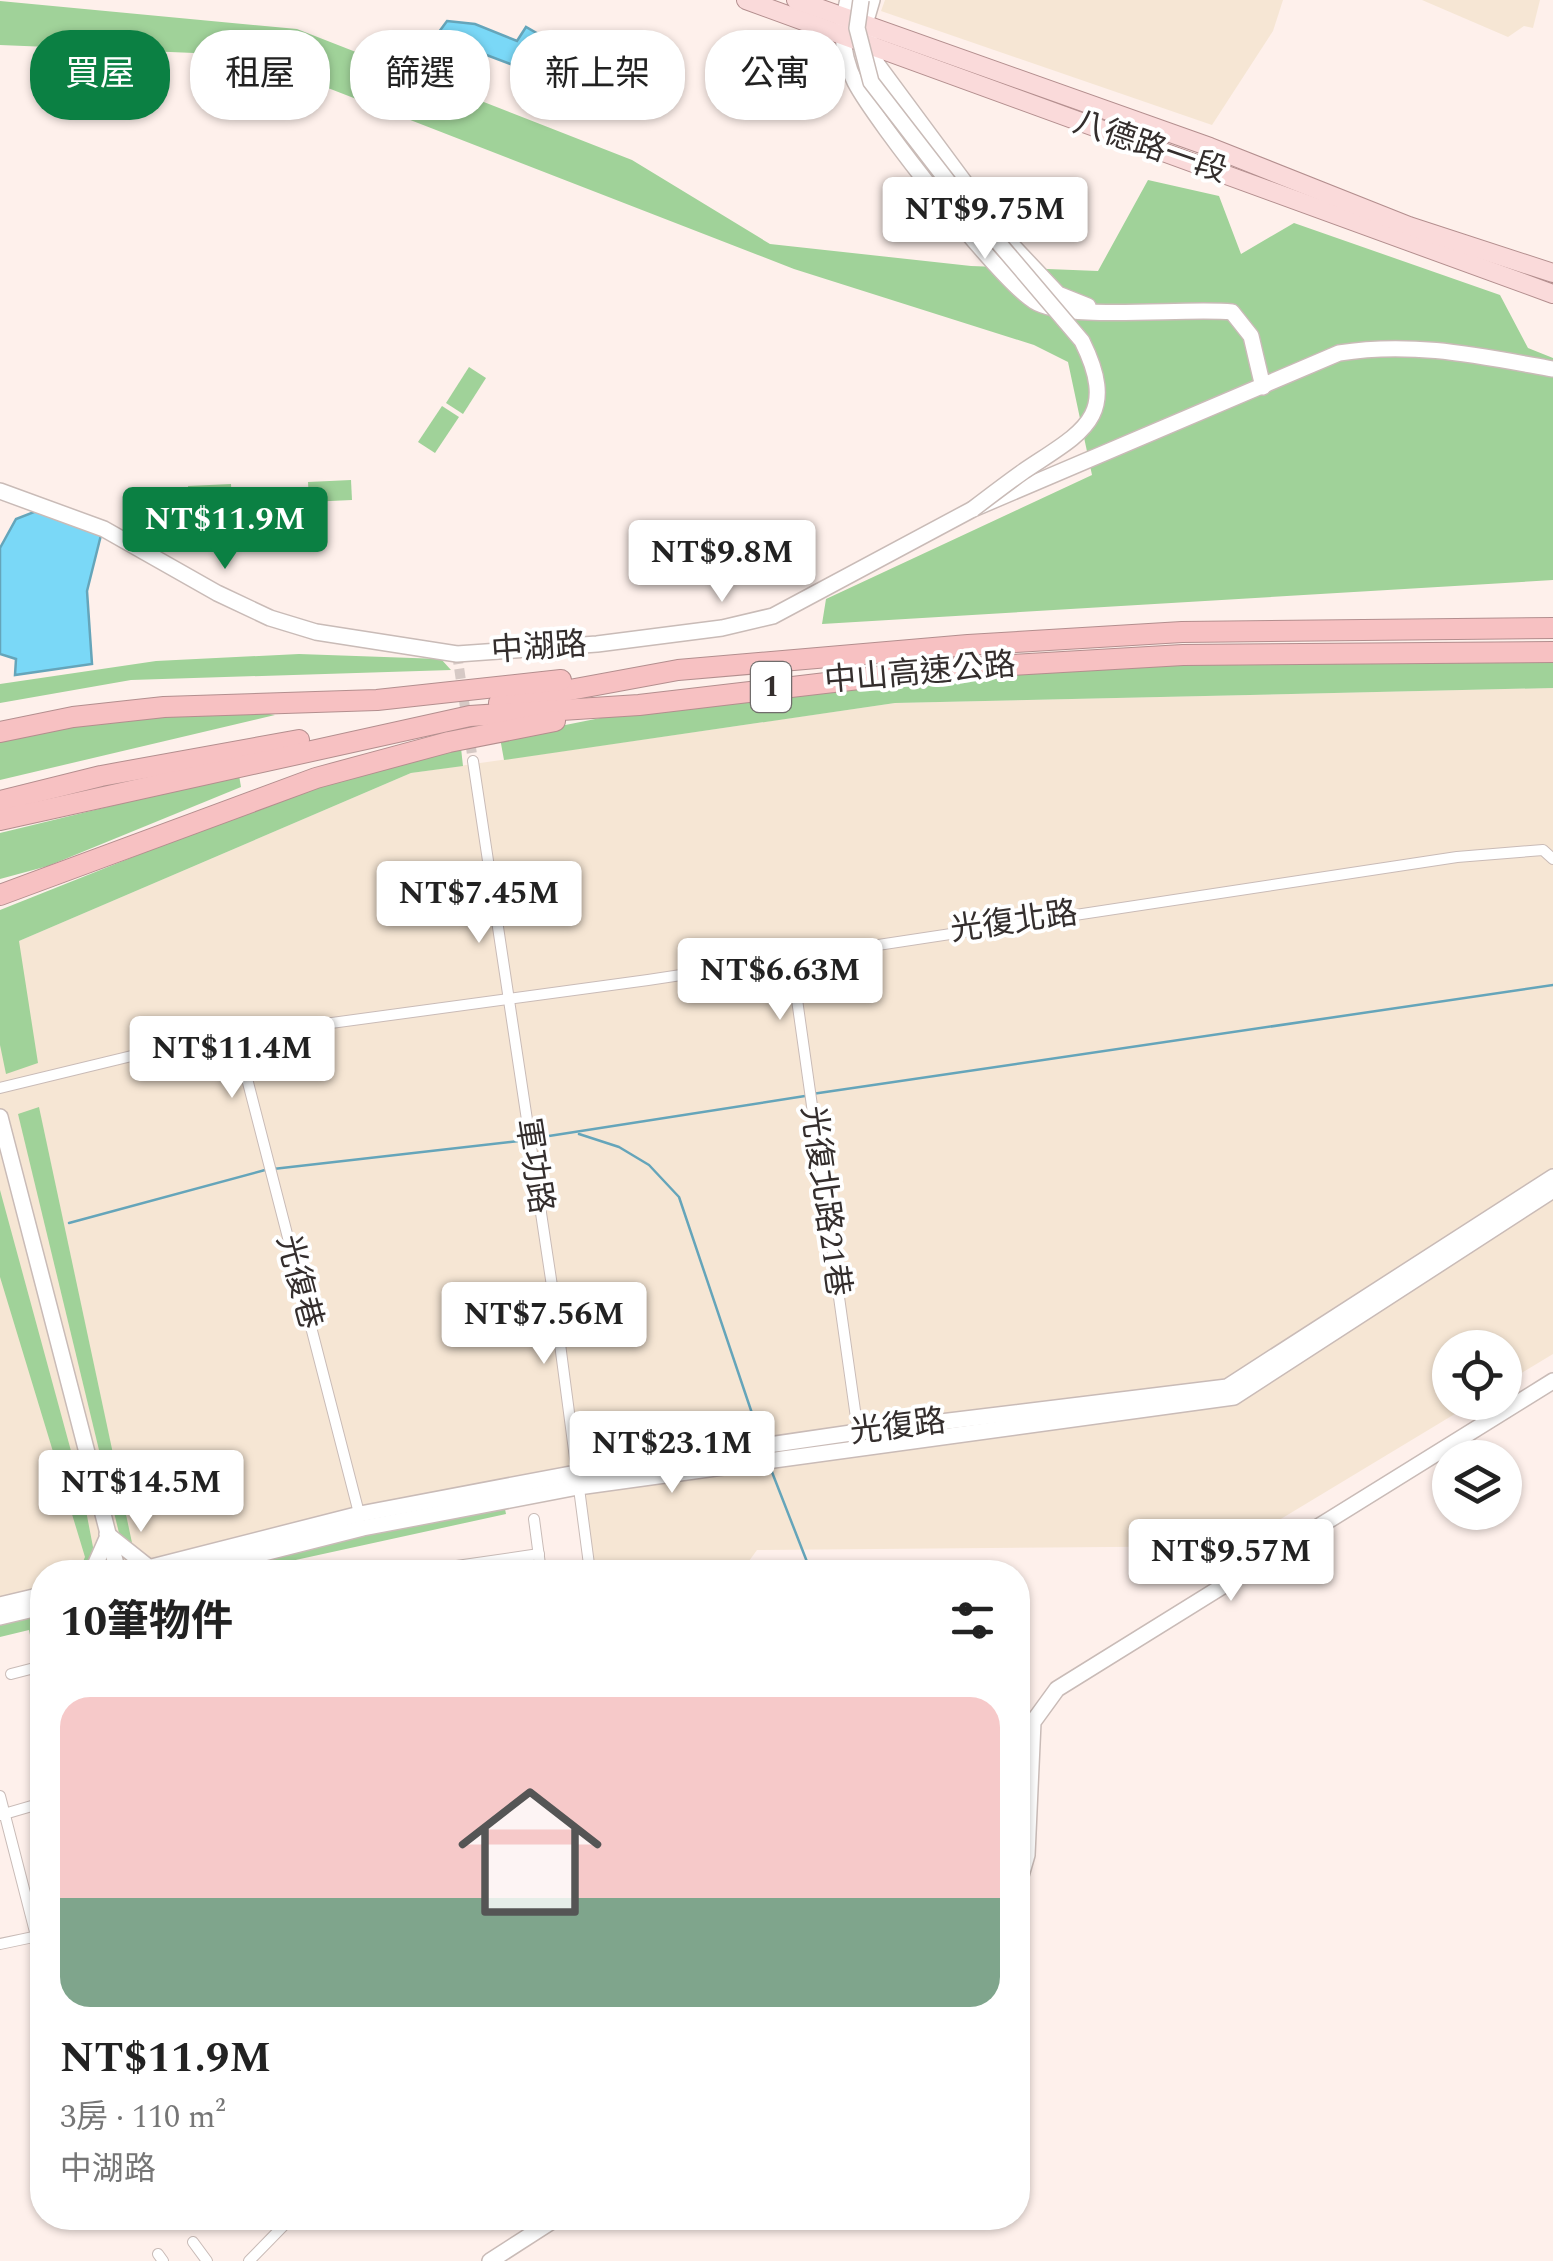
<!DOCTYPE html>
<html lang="zh-TW">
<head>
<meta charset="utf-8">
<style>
  :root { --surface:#fff; --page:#f2f2f2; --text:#222; --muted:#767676; --line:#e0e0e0; --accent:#0b8043 }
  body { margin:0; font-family:Spectral,"Noto Sans TC",serif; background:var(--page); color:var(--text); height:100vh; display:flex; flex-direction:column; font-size:38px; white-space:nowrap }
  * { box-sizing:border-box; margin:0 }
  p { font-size:32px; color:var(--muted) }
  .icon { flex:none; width:55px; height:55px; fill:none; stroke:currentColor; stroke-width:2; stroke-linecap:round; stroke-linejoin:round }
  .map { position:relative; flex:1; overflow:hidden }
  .sheet { position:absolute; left:30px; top:1560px; width:1000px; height:670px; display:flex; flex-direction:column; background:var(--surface); border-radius:40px; box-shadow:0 2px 8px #0004 }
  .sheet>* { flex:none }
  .guide { position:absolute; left:30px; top:30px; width:1000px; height:90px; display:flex; gap:20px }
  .buttons { position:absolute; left:1432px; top:1330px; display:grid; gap:20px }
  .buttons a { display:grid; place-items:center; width:90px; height:90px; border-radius:50%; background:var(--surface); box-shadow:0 2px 8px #0004; font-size:50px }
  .price { position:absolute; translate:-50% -85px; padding:0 22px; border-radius:10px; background:#fff; color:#222; font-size:32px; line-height:65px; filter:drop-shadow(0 2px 5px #0008) }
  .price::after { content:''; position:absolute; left:50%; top:60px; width:30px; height:22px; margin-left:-15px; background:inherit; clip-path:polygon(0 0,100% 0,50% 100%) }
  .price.active { background:var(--accent); color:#fff }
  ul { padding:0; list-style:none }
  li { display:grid; align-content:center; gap:20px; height:530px; padding:0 30px }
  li+li { border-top:2px solid var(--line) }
  li span { display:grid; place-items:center; height:310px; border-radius:30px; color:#555 }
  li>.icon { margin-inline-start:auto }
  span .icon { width:180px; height:180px; fill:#fffc; stroke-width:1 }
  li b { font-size:42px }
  h2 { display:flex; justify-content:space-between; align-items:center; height:120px; padding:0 30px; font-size:42px }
  .chip { padding:0 35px; border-radius:40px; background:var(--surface); box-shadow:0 2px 8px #0004; font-size:35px; line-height:90px }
  .chip.active { background:var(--accent); color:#fff }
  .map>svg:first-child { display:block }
  .industrial { fill:#f6e6d4 }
  .green { fill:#a0d299 }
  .water { fill:#7ad8f7; stroke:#65a5ba; stroke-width:2.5 }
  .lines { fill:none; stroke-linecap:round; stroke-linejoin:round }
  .stream { stroke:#65a5ba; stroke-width:2.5 }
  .street-tunnel { stroke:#d6c9c5; stroke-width:10; stroke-dasharray:10 5; stroke-linecap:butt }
  .street-casing { stroke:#c9bbb7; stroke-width:12 }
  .secondary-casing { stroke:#c9bbb7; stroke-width:18 }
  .primary-casing { stroke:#b38e8e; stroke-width:20 }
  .highway-casing { stroke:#b38e8e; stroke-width:22 }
  .street { stroke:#fff; stroke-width:10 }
  .secondary { stroke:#fff; stroke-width:15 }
  .primary { stroke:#fadada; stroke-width:18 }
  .highway { stroke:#f7c1c2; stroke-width:20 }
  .secondary-bridge-casing { stroke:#c9bbb7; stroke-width:18; stroke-linecap:butt }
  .secondary-bridge { stroke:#fff; stroke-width:15 }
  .labels { text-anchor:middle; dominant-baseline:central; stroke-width:8; stroke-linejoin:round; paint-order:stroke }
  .shield { fill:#fff; stroke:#716d6c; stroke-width:2.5 }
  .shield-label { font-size:30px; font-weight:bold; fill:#342e2d }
  .street-label { font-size:32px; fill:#342e2d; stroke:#fff }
</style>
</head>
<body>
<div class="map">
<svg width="1553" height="2261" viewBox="0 0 1553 2261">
  <rect width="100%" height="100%" fill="#fef0eb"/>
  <g class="industrial">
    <polygon points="885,0 1283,0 1273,31 1212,125 881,11"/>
    <polygon points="1422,0 1540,0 1533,28 1524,26 1508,37"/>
    <polygon points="1553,688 1553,1354 1505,1383 1505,1348 1450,1348 1450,1402 1473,1403 1236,1546 757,1550 741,1572 587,1572 574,1481 145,1572 42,1572 42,1599 0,1609 0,945 19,941 411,773 895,703"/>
  </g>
  <g class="green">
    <polygon points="0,1 297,29 632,160 770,244 971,266 1098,271 1148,180 1219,196 1241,254 1294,223 1500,295 1528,348 1553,358 1553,580 822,624 826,599 1092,475 1068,362 1034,345 794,269 243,55 0,45"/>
    <polygon points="469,367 486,378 463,414 446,403"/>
    <polygon points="442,406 459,417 435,453 418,442"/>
    <polygon points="351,480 352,500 309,502 308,482"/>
    <polygon points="231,484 232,504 189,506 188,486"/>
    <polygon points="299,654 441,659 451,670 131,680 0,703 0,684 156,661"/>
    <polygon points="1372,661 1553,661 1553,688 895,703 504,760 500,738 700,698 945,670"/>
    <polygon points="239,709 275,715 0,780 0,741 54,729"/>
    <polygon points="461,748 463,766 411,773 19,941 38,1063 6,1074 0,1045 0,910 296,792"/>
    <polygon points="239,775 241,787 48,866 0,879 0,833"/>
    <polygon points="39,1107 134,1552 119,1533 18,1114"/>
    <polygon points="0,1190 83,1495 93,1547 92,1561 84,1572 57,1572 81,1566 85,1557 0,1277"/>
    <polygon points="504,1504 506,1514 291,1561 276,1565 277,1572 198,1572"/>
    <polygon points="42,1610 42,1663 36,1665 29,1630 0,1637 0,1621"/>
    <polygon points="1018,1732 1024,1732 1018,1863"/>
  </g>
  <g class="water">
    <polygon points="447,21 475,24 517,41 526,27 554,43 549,56 567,57 553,80 436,36"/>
    <polygon points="39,510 101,535 87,591 92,664 15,675 16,659 0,654 0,548 16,519"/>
  </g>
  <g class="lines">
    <g class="stream">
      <polyline points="812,1094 1553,985"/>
      <polyline points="579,1134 619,1147 649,1165 679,1197 761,1440"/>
      <polyline points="536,1138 805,1096"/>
      <polyline points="273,1169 528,1140"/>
      <polyline points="69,1223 265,1170"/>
      <polyline points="770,1467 811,1572"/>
    </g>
    <polyline class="street-tunnel" points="457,654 473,761"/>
    <defs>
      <g id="street">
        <polyline points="473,761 555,1306 590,1572"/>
        <polyline points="791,957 860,1446"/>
        <polyline points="236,1036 360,1517"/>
        <polyline points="0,1088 144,1053 236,1036 648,980 1457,857 1543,850 1553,859"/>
        <polyline points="534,1519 541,1572"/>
        <polyline points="415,1572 539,1554"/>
        <polyline points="34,1668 42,1696"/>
        <polyline points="11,1674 42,1666"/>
        <polyline points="0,1796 42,1959"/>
        <polyline points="1,1815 42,1803"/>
        <polyline points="0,1944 38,1936"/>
        <polyline points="193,2242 207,2261"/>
        <polyline points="158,2254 163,2261"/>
        <polyline points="249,2261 291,2218"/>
      </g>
      <g id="secondary">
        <path d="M848 0C840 27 842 56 855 82 875 121 1000 280 1034 301 1067 322 1186 307 1232 312L1251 336 1263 387"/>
        <polyline points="872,0 865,24 877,64 1008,241 1058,294 1088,306"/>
        <path d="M0 491 104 529 217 593 270 618 316 632 457 654 597 644 722 628 773 616 973 509 1339 353C1413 341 1480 356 1553 369"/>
        <polyline points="0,1117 118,1572"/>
        <polyline points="107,1534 151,1569"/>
        <polyline points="92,1572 108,1536"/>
        <polyline points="132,1572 360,1514 576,1473 858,1432 1227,1387 1553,1177"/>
        <polyline points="189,1572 363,1528 578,1487 1234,1397 1553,1190"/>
        <polyline points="0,1605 42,1595"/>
        <polyline points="0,1617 42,1607"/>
        <polyline points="1018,1886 1027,1855 1033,1722 1057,1689 1553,1381"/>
        <polyline points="490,2261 557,2218"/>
      </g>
      <g id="primary">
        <polyline points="746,0 1553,294"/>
        <polyline points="796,0 1210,147 1409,226 1553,273"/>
      </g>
      <g id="highway">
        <polyline points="499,703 678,670 968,645 1182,632 1553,628"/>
        <polyline points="0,732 73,717 164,707 377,700 561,680"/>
        <polyline points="0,801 101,776 299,740"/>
        <polyline points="0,820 470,716 639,705 944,669 1183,655 1553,652"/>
        <polyline points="0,895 316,778 449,742 555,721"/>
      </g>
    </defs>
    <use href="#street" class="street-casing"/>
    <use href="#secondary" class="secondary-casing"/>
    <use href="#primary" class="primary-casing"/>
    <use href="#highway" class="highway-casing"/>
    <use href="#street" class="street"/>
    <use href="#secondary" class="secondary"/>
    <use href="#primary" class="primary"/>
    <use href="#highway" class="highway"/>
    <defs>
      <path id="secondary-bridge" d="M861 0 857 28 871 82 963 201 1082 341C1120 418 1082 432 1024 471 1007 483 990 496 973 509"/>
    </defs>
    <use href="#secondary-bridge" class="secondary-bridge-casing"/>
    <use href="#secondary-bridge" class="secondary-bridge"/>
  </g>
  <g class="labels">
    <rect class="shield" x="751" y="662" width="40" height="50" rx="8"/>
    <g class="shield-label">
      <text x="771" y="687">1</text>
    </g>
    <g class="street-label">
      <text transform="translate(1150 147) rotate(19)">八德路一段</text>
      <text transform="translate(539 648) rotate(-4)">中湖路</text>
      <text transform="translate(920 673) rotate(-5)">中山高速公路</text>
      <text transform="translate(1014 922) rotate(-8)">光復北路</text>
      <text transform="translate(534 1166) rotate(81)">軍功路</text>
      <text transform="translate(825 1201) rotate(82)">光復北路21巷</text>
      <text transform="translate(299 1282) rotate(75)">光復巷</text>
      <text transform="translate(898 1427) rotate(-7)">光復路</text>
    </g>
  </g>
</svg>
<div class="buttons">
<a><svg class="icon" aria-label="locate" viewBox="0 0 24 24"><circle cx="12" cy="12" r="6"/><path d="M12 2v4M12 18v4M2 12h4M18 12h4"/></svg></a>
<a><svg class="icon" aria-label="layers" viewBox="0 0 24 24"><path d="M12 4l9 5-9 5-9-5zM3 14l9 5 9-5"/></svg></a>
</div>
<b class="price" style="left:985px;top:262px">NT$9.75M</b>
<b class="price active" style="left:225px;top:572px">NT$11.9M</b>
<b class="price" style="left:722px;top:605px">NT$9.8M</b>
<b class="price" style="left:479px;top:946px">NT$7.45M</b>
<b class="price" style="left:780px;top:1023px">NT$6.63M</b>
<b class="price" style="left:232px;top:1101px">NT$11.4M</b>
<b class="price" style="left:544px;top:1367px">NT$7.56M</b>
<b class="price" style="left:672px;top:1496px">NT$23.1M</b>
<b class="price" style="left:141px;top:1535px">NT$14.5M</b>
<b class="price" style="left:1231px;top:1604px">NT$9.57M</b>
<div class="guide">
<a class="chip active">買屋</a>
<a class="chip">租屋</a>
<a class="chip">篩選</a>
<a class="chip">新上架</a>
<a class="chip">公寓</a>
</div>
<section class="sheet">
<h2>10筆物件<svg class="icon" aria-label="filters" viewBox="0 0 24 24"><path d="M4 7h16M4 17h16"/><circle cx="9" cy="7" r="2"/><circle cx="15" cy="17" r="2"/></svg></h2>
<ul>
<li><span style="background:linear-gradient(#f6c9c9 65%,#7fa58c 0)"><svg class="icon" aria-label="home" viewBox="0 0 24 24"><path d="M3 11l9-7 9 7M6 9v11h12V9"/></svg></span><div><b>NT$11.9M</b><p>3房 · 110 m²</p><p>中湖路</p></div></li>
</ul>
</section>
</div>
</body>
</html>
